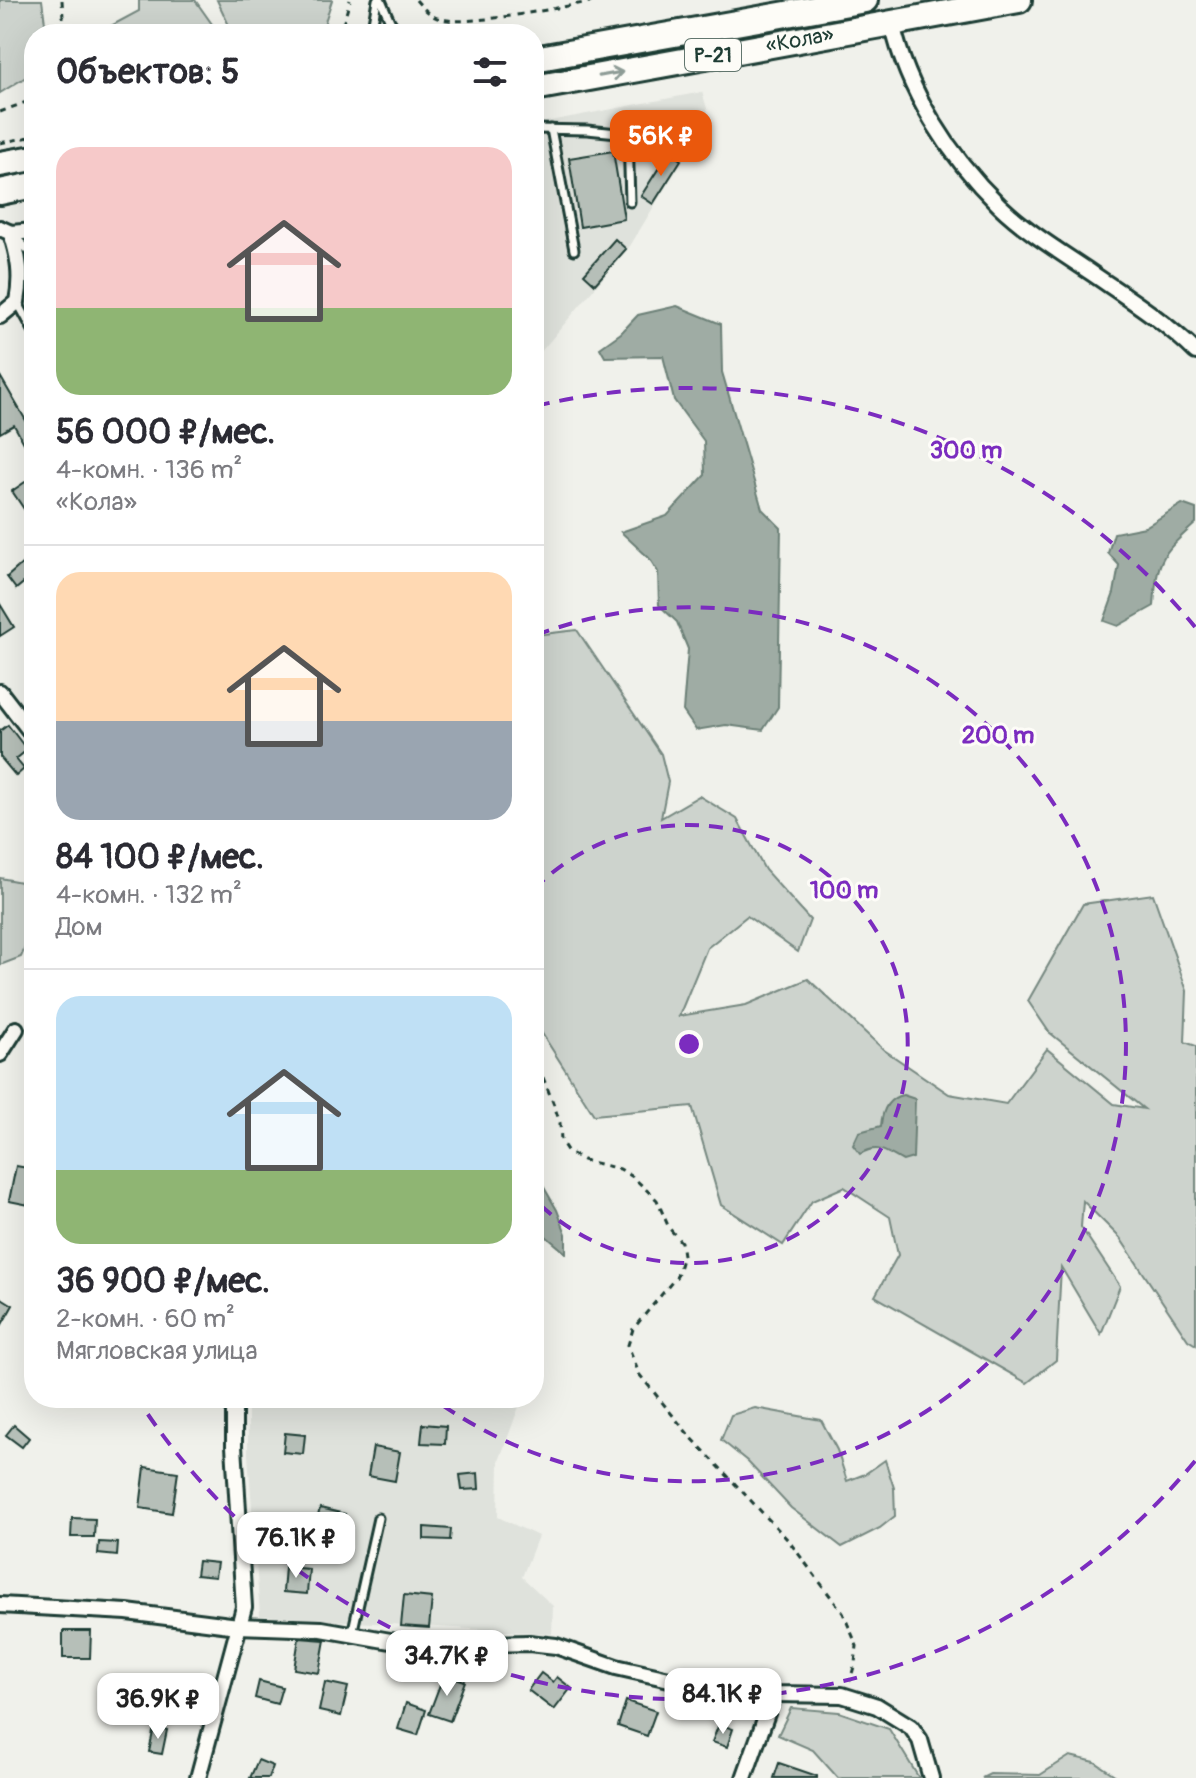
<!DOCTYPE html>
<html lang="ru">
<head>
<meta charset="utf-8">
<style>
  :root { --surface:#fff; --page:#f2f2f3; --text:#2b2b33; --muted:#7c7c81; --line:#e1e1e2; --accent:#ea580c }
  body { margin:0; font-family:Pangolin,sans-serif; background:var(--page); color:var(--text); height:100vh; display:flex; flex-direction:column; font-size:30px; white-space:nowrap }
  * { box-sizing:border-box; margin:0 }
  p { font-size:26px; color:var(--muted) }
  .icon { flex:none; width:44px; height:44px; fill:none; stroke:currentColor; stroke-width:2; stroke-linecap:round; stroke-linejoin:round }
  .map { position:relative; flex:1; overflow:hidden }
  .drawer { position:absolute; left:24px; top:24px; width:520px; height:1384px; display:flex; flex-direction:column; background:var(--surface); border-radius:32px; box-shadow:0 8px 32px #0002 }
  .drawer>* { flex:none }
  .price { position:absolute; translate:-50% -68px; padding:0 18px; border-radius:16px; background:#fff; color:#222; font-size:26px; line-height:52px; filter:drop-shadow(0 2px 4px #0008) }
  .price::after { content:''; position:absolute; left:50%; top:48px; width:24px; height:18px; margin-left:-12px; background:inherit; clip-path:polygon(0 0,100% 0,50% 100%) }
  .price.active { background:var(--accent); color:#fff }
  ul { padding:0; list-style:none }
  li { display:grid; align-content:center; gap:16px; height:424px; padding:0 32px }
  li+li { border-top:2px solid var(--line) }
  li span { display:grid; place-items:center; height:248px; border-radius:24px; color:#555 }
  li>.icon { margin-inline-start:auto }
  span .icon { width:144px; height:144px; fill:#fffc; stroke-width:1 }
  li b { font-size:34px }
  h2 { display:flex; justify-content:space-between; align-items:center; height:96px; padding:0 32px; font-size:34px }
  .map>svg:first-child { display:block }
  .built { fill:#dfe2dc }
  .green { fill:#cdd3cd; stroke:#768880; stroke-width:2 }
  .water { fill:#9faca4; stroke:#6c8077; stroke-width:2 }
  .building { fill:#b6bfb8; stroke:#1f3d34; stroke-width:2 }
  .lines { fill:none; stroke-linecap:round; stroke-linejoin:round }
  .service-casing { stroke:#1f3d34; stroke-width:13 }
  .minor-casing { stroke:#1f3d34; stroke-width:20 }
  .trunk-casing { stroke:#1f3d34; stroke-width:30 }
  .path { stroke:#1f3d34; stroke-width:3; stroke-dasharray:6 6; stroke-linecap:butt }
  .service { stroke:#fdfcf7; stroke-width:7 }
  .minor { stroke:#fdfcf7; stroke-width:14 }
  .trunk { stroke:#fdfcf7; stroke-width:24 }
  .oneway { stroke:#8e9c96 }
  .ring { fill:none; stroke:#7b2cbf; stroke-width:4; stroke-dasharray:14 10 }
  .labels { text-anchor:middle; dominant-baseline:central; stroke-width:6; stroke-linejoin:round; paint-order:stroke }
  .shield { fill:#fdfcf7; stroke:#62766e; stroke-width:2 }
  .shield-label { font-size:20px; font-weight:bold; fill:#1f3d34 }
  .street-label { font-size:22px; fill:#1f3d34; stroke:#fdfcf7 }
  .centre { fill:#7b2cbf; stroke:#fdfcf7; stroke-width:4 }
  .ring-label { font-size:24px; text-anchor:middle; font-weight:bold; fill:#7b2cbf; stroke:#fdfcf7; stroke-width:6; stroke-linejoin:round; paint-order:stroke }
</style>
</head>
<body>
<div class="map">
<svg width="1196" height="1778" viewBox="0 0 1196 1778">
  <rect width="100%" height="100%" fill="#f0f1eb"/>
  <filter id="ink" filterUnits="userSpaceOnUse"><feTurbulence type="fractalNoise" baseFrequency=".0125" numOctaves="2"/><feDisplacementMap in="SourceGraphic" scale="16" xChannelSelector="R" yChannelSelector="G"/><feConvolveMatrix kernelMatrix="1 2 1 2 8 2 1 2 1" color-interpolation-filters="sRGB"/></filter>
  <g filter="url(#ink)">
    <g class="built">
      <polygon points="702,92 709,115 630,246 534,360 534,124"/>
      <polygon points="248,1398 504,1398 520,1404 499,1461 498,1517 538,1536 522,1577 553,1606 552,1634 260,1616 248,1455"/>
    </g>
    <g class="green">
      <polygon points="0,0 42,0 45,23 43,34 34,34 34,72 0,93"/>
      <polygon points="139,0 195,0 219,34 96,34 139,11"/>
      <polygon points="217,0 332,0 324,25 312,34 233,34"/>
      <polygon points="577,630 661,754 668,782 661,818 699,796 737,819 765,870 810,920 798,952 747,916 707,948 679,1016 746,1005 808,979 884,1050 949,1094 1006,1104 1047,1049 1114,1104 1144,1109 1049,1032 1028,1001 1083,904 1153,894 1187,991 1185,1042 1196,1046 1196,1345 1188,1340 1120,1238 1083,1201 1081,1227 1120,1286 1101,1334 1061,1267 1056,1360 1027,1383 875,1296 898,1255 890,1217 844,1187 812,1201 783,1245 721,1205 692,1106 594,1115 534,1021 535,635"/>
      <polygon points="0,878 31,884 34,889 34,927 21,957 0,965"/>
      <polygon points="755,1408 821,1420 837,1450 847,1481 865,1474 885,1460 894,1488 895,1516 880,1528 842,1547 791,1508 747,1461 721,1440 731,1415"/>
      <polygon points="791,1708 839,1712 889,1729 919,1778 838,1778 813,1750 778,1735"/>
      <polygon points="1070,1756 1095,1762 1119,1778 982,1778 990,1774 1040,1775"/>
    </g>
    <g class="water">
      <polygon points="677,306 721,324 722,372 762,509 781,528 778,707 763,730 726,725 696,730 683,711 688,649 677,622 659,605 658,572 649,558 621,532 667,516 705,475 704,441 674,400 663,356 605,357 600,348 621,333 638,315"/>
      <path d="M1182 504 1196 509V523C1161 555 1157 558 1154 606L1118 626 1104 621 1114 593 1119 565 1108 553 1114 533 1145 527Z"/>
      <path d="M903 1095 915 1099 913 1158 903 1161C885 1152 879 1143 860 1154L853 1145 859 1132 881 1126C882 1111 887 1098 903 1095Z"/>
      <polygon points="534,1170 557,1210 566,1234 566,1253 534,1226"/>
    </g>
    <g class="building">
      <polygon points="613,151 624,219 580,227 569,158"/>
      <polygon points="669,152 681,160 653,204 641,196"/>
      <polygon points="615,239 626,249 595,284 584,274"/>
      <polygon points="0,376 28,424 34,421 34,461 14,425 0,433"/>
      <polygon points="34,476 34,524 12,491"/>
      <polygon points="23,563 33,575 16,589 7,577"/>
      <polygon points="0,604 14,627 0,636"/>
      <polygon points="8,725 27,750 16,759 24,769 16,776 0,757 0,731"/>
      <polygon points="16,1166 34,1169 34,1206 9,1201"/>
      <polygon points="0,1297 13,1305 0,1328"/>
      <polygon points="423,1424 446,1426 445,1444 421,1443"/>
      <polygon points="14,1425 29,1438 22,1447 6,1435"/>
      <polygon points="285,1433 305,1435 303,1454 283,1452"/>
      <polygon points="373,1447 400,1452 395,1481 368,1476"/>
      <polygon points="145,1467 178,1472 172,1513 140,1508"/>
      <polygon points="478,1473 479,1489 462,1490 460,1475"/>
      <polygon points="320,1508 345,1514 335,1554 310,1548"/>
      <polygon points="72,1518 95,1519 94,1537 71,1537"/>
      <polygon points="424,1527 451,1529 450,1540 424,1539"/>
      <polygon points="99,1542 118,1543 117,1556 98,1554"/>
      <polygon points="198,1561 217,1563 215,1577 196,1575"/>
      <polygon points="285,1567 309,1569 307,1594 283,1592"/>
      <polygon points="404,1595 432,1598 429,1628 401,1626"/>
      <polygon points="63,1631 91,1631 90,1658 63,1658"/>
      <polygon points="299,1638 325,1640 319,1673 294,1669"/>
      <polygon points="541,1673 553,1682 557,1677 571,1688 554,1710 528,1690"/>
      <polygon points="444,1674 465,1681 450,1721 429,1714"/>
      <polygon points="259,1681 282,1687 277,1704 255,1698"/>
      <polygon points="325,1682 348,1687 341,1716 319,1711"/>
      <polygon points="626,1701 656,1711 647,1736 618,1726"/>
      <polygon points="406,1703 426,1710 418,1735 398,1729"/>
      <polygon points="719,1724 733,1729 727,1747 712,1742"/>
      <polygon points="154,1727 167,1730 162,1754 149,1752"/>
      <polygon points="258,1760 273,1766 269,1778 250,1778"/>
      <polygon points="779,1763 817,1776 817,1778 774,1778"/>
    </g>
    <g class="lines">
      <defs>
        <g id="service">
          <polyline points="381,0 390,21 399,34"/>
          <polyline points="371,34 377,0"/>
          <polyline points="534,129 587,130 628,134 630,202"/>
          <polyline points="551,129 574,250"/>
          <polyline points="15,237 34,256"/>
          <polyline points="18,303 34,332"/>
          <polyline points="352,1634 378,1518"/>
        </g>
        <g id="minor">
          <path d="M892 23C907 91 949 156 999 205 1027 232 1062 253 1093 274 1128 298 1166 322 1196 352"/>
          <polyline points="0,228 11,233 34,231"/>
          <path d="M0 316 17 302C22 276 19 257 11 233"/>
          <polyline points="0,692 34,736"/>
          <polyline points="0,1054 16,1029"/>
          <polyline points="0,1605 127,1612 238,1626 322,1629 419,1646 529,1643 556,1646 616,1667 678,1681 774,1694 842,1695 877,1706 911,1727 920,1740 931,1778"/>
          <polyline points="198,1778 244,1607 234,1446 234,1398"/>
          <polyline points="744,1778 774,1694"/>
        </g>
        <g id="trunk">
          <polyline points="534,59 865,0"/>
          <path id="s1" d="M534 88 1019 0"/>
          <polyline points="0,164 34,158"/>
          <polyline points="0,192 34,185"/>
        </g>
      </defs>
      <use href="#service" class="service-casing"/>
      <use href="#minor" class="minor-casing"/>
      <use href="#trunk" class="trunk-casing"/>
      <g class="path">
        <polyline points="62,0 64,34"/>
        <path d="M416 0C421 6 428 13 435 17 460 30 568 5 601 0"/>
        <polyline points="335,34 344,21 350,0"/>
        <polyline points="0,112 34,99"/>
        <polyline points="0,143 34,136"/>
        <polyline points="534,1055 554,1105 560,1123 561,1141 568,1152 583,1160 620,1169 633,1177 657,1200 669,1228 681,1242 683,1255 677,1276 633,1329 628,1345 639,1374 688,1434 788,1540 843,1613 857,1646 855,1663 850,1681"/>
      </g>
      <use href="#service" class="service"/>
      <use href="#minor" class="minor"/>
      <use href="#trunk" class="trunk"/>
    </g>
    <defs><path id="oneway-shaft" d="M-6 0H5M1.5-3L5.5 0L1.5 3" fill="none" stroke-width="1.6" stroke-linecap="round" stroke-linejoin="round" transform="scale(2)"/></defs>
    <use class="oneway" href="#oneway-shaft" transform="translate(611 74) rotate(-10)"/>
  </g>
  <g class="ring">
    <path d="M534 889A219 219 0 1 1 534 1199"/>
    <path d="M536 635A437 437 0 1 1 435 1400"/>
    <path d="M1195 1461A656 656 0 0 1 139 1401M34 1078A656 656 0 0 1 34 1010M536 406A656 656 0 0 1 1195 627"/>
  </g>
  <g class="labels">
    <rect class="shield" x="685" y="39" width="56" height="32" rx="6"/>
    <g class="shield-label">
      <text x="713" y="55">Р-21</text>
    </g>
    <g class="street-label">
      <text stroke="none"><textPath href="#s1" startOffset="270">«Кола»</textPath></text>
    </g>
  </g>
  <circle cx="689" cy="1044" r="12" class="centre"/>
  <g class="ring-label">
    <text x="966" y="458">300 m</text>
    <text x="998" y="743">200 m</text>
    <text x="844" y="898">100 m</text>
  </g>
</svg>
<b class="price active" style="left:661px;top:178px">56K ₽</b>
<b class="price" style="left:296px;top:1580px">76.1K ₽</b>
<b class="price" style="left:447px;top:1698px">34.7K ₽</b>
<b class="price" style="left:723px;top:1736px">84.1K ₽</b>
<b class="price" style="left:158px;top:1741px">36.9K ₽</b>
<section class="drawer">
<h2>Объектов: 5<svg class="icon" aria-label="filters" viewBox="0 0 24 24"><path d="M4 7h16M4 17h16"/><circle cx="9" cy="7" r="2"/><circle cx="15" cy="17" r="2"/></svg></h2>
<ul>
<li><span style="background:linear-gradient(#f6c9c9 65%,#8fb573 0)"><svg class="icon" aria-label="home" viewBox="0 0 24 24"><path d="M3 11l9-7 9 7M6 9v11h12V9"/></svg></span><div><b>56 000 ₽/мес.</b><p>4-комн. · 136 m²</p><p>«Кола»</p></div></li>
<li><span style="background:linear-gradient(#ffd9b3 60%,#9aa5b1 0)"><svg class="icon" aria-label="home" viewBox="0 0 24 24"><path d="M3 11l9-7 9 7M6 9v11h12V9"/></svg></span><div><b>84 100 ₽/мес.</b><p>4-комн. · 132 m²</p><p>Дом</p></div></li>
<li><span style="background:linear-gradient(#bfe0f5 70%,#8fb573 0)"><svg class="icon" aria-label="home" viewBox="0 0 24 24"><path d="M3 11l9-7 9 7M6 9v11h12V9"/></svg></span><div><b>36 900 ₽/мес.</b><p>2-комн. · 60 m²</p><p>Мягловская улица</p></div></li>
</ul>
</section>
</div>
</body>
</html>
